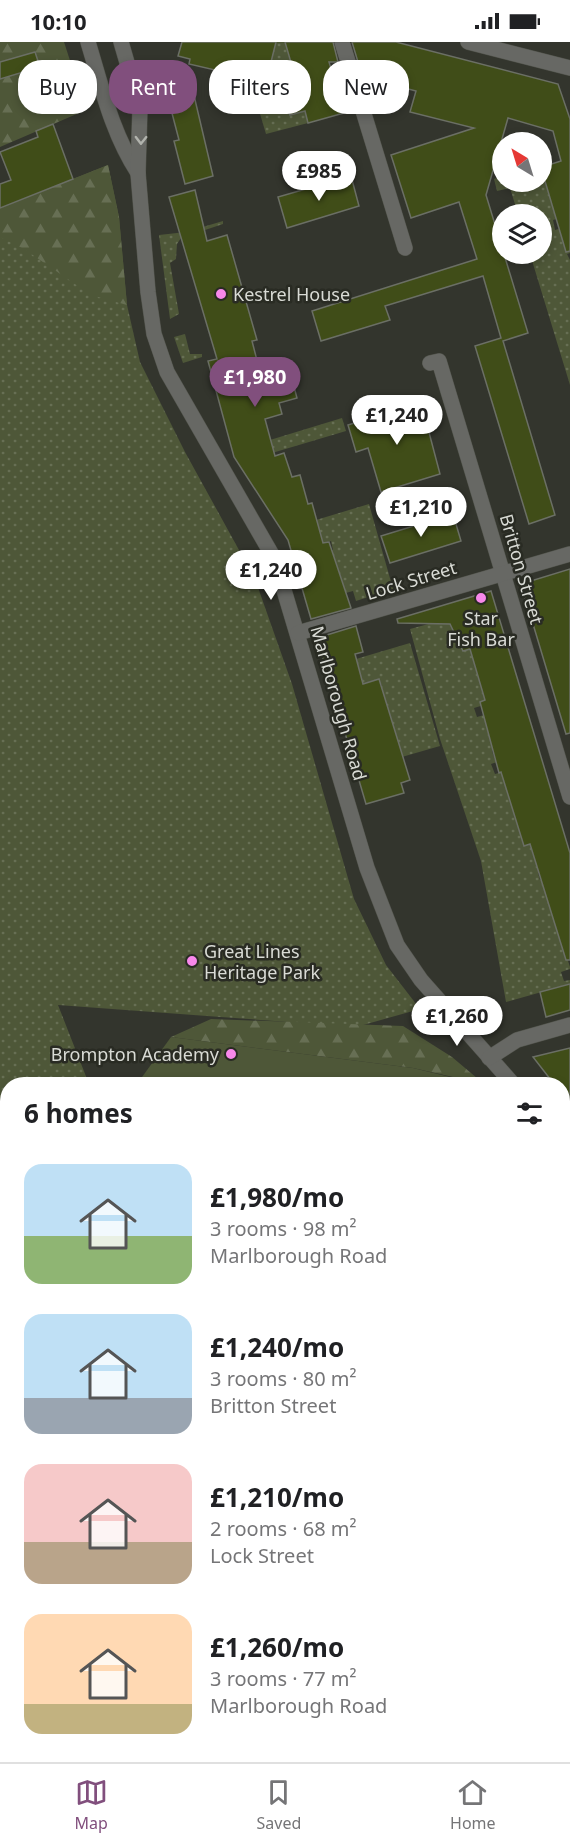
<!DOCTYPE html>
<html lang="en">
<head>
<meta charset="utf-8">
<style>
  :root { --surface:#fff; --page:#f6f6f6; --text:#202124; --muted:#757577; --line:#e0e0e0; --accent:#814f7d }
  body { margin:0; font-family:"Noto Sans",sans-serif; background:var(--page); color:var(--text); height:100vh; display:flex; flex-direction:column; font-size:22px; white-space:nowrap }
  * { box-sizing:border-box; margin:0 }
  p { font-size:20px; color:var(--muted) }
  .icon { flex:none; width:33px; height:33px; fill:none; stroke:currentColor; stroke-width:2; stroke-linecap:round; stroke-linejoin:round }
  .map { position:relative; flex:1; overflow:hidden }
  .drawer { position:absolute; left:0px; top:1035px; width:570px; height:686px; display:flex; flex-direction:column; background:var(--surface); border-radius:24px 24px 0 0; box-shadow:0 3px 9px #0003 }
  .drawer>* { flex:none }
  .banner { position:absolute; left:18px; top:18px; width:534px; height:54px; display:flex; gap:12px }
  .needle { width:39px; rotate:322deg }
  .buttons { position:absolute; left:492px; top:90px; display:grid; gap:12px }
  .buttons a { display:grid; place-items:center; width:60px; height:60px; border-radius:50%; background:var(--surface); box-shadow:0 3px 9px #0003; font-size:30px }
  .price { position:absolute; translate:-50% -51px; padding:0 14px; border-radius:21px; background:#fff; color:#222; font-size:20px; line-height:39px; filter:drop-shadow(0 2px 3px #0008) }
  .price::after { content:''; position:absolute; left:50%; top:36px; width:18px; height:14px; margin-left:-9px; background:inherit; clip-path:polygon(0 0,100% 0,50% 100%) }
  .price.active { background:var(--accent); color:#fff }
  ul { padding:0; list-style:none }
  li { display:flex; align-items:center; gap:18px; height:150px; padding:0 24px }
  li span { display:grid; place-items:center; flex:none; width:168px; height:120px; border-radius:18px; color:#555 }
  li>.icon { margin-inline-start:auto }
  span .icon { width:72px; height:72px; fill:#fffc; stroke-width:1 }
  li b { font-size:26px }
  h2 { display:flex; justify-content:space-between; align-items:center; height:72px; padding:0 24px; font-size:26px }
  .chip { padding:0 21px; border-radius:24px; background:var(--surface); box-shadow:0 3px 9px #0003; font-size:21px; line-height:54px }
  .chip.active { background:var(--accent); color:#fff }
  .status { display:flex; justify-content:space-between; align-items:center; height:42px; padding:0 30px; background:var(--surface); direction:ltr }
  .status svg { height:16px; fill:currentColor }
  .menu { display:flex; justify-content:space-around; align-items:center; height:84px; border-top:2px solid var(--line); background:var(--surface); font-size:16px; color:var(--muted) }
  .menu a { display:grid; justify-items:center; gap:3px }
  .menu .active { color:var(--accent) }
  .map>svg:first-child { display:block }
  .grass { fill:url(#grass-dots) }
  .forest { fill:url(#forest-firs) }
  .park { fill:#4e5738 }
  .building { fill:#404d18; stroke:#6b6f65; stroke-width:1.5 }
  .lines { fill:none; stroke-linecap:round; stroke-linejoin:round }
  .street-casing { stroke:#51534b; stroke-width:16 }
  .street { stroke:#676864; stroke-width:15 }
  .oneway { stroke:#b1b3ad }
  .poi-dot { fill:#f888ea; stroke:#292b23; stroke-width:2 }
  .labels { text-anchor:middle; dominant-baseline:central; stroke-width:5; stroke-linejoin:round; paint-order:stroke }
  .poi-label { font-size:18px; fill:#d9dbd5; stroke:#292b23; text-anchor:start }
  .street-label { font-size:18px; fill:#d9dbd5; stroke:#292b23 }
</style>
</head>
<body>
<div class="status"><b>10:10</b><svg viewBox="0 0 49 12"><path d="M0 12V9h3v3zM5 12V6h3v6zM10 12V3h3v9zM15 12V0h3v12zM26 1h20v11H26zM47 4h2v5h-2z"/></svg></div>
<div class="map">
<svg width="570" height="1720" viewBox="0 0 570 1720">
  <defs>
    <pattern id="grass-dots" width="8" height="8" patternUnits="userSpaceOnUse" patternTransform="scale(1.5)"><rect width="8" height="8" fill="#4e5738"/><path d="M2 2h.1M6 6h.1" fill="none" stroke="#676f54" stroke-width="1.8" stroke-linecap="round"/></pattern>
    <pattern id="forest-firs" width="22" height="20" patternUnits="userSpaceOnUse" patternTransform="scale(1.5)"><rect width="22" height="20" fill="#4e5738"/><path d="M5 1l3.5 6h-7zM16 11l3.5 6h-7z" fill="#676f54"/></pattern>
  </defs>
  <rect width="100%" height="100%" fill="#33352d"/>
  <g class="grass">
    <polygon points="271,0 285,0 300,51 286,56 290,73 305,69 308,81 266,92 253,48 239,46 241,34 270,24"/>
    <polygon points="108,123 119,175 127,263 140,320 185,410 255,537 292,642 354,857 386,923 420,967 356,985 58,963 89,1042 8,1042 8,1713 369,1713 372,1720 0,1720 0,166"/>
    <polygon points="557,131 548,150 550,156 564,151 560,176 553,178 555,188 570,184 570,211 567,212 570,218 570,343 530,212 542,212 542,172 518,172 510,146 497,149 494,137 502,134 502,140 542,140 542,132 543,135"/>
    <polygon points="223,179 223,182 181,196 177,202 176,217 170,221 179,272 170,277 159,193 186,190"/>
    <polygon points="185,292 190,312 202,312 202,315 183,321 174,295"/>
    <polygon points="342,376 346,389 272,411 270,398"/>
    <polygon points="369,462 393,547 356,559 353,549 342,552 315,513 333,508 331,499 311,505 316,478"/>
    <polygon points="469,571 450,581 457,597 475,591 470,607 487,662 474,666 477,675 498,669 492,709 495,718 512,715 491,722 495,732 516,726 521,796 524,804 537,800 538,802 531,805 533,813 541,811 542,815 535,818 537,825 545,824 547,828 538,831 540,838 548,835 543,842 570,925 570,927 561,930 564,939 570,938 570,942 506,960 481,819 440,697 410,587"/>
    <polygon points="410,601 440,704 381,721 361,651 382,644 379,637 358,643 356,617"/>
    <polygon points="570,1640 570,1712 550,1719 544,1713 562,1713 563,1643"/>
    <polygon points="459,1713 530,1713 536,1720 451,1720"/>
  </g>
  <g class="forest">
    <polygon points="0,0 64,0 86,68 0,105"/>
    <polygon points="108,123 119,175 127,263 91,253 24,207 0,195 0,166"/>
    <polygon points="211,977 403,984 452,1015 484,1042 413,1026 171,995"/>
  </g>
  <g class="park">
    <polygon points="171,995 413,1026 479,1042 137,1042"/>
    <polygon points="563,1132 570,1141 570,1426 563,1432"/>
  </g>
  <g class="building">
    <polygon points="182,0 276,0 270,24 266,23 262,39 189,22 190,17 178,14"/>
    <polygon points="285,0 333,0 338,20 329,20 344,71 308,81 305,69 290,73 286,56 300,51"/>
    <polygon points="352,0 396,0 558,42 570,77 570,209 566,210 542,129 542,125 561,119 553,89 508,76 486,153 528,291 503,299 555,473 529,482 475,304 501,296 483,234 385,264 390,278 321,299 312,269 477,217 459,160 411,176 391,113 474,86 410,70 416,49 386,41 382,34 383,21 358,20"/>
    <polygon points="35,10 40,25 0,37 0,20"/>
    <polygon points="192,45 213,134 185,142 174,99 179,98 167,52"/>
    <polygon points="53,82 73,137 0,166 0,142 11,138 0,110 38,95 36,89"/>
    <polygon points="351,134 359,164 287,186 278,155"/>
    <polygon points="195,148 207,199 227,193 257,298 252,299 261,334 289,326 297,356 279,361 282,372 265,377 275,414 284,411 292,435 300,433 308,462 312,461 323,501 329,500 351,566 311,577 288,498 234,415 208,319 217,317 169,155"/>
    <polygon points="421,360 440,432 381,450 368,406 356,410 348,383"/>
    <polygon points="453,472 461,499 390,521 381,494"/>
    <polygon points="570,527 570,691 566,692 521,542"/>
    <polygon points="491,549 570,811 570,918 566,918 530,802 524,804 501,730 499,731 480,660 485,658 470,607 463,609 450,582 398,581 397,577"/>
    <polygon points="356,584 363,610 355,612 363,642 379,637 410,738 401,741 404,751 366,762 317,596"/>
    <polygon points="570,942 570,968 546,975 540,950"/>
    <polygon points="570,1006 570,1064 562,1054 562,1042 554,1042 533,1015"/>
  </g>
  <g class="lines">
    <defs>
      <g id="street">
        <path d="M88 0C102 46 112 91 138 131"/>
        <polyline points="121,0 140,65 138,131 148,250 154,292 167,330 275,518 367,826 397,903 421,938 513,1042"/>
        <polyline points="342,0 405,206"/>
        <polyline points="468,0 570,26"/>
        <polyline points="430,321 439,319 570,755"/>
        <polyline points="298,591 570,512"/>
        <polyline points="489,1016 517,998 570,983"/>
        <polyline points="562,1100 570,1109"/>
      </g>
    </defs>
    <use href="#street" class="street-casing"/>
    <use href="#street" class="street"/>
  </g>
  <defs><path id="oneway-chevron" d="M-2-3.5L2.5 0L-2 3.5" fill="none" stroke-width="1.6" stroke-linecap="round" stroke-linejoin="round" transform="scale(1.5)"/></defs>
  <use class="oneway" href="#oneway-chevron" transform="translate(141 98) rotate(91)"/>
  <g class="poi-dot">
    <circle cx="221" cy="252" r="6"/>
    <circle cx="481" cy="556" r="6"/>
    <circle cx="192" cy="919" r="6"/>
    <circle cx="231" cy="1012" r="6"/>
  </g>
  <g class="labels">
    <g class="poi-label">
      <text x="233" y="252">Kestrel House</text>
      <text x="481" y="576" text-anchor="middle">Star<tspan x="481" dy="21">Fish Bar</tspan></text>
      <text x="204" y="909">Great Lines<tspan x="204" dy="21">Heritage Park</tspan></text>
      <text x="219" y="1012" text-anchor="end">Brompton Academy</text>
    </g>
    <g class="street-label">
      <text transform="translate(522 527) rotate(74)">Britton Street</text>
      <text transform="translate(411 538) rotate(-17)">Lock Street</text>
      <text transform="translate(339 661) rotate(74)">Marlborough Road</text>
    </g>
  </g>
</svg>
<div class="buttons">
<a><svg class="needle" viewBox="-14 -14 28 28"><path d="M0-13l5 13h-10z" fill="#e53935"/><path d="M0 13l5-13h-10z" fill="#757577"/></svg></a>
<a><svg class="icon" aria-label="layers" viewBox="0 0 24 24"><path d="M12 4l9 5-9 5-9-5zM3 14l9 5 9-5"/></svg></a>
</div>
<b class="price" style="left:319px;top:160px">£985</b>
<b class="price active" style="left:255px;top:366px">£1,980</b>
<b class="price" style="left:397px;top:404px">£1,240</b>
<b class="price" style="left:421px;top:496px">£1,210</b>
<b class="price" style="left:271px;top:559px">£1,240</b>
<b class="price" style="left:457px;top:1005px">£1,260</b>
<div class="banner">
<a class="chip">Buy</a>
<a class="chip active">Rent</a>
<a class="chip">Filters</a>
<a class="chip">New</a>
</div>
<section class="drawer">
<h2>6 homes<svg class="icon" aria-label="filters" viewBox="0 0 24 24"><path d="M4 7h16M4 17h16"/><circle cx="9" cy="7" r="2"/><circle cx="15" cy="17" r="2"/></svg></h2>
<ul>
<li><span style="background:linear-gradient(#bfe0f5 60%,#8fb573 0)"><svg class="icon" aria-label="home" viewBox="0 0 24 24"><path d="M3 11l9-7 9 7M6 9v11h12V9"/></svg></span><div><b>£1,980/mo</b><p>3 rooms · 98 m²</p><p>Marlborough Road</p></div></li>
<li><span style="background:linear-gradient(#bfe0f5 70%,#9aa5b1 0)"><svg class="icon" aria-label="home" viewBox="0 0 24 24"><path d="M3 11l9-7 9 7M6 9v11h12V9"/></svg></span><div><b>£1,240/mo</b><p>3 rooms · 80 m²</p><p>Britton Street</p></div></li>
<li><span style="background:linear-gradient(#f6c9c9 65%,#b9a48a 0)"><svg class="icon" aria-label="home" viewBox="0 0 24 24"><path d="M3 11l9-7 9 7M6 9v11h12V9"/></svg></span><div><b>£1,210/mo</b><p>2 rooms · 68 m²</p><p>Lock Street</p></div></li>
<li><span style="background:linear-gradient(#ffd9b3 75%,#c2b280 0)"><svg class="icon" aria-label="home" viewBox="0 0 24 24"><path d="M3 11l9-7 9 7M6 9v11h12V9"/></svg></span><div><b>£1,260/mo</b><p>3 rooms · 77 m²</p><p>Marlborough Road</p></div></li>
</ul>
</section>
</div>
<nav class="menu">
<a class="active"><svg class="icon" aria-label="map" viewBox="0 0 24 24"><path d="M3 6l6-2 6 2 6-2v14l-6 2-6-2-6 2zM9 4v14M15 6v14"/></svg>Map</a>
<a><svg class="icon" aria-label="saved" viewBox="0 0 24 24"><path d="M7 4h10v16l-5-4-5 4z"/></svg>Saved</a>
<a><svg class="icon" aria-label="home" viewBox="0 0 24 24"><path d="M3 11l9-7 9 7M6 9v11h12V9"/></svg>Home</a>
</nav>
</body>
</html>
